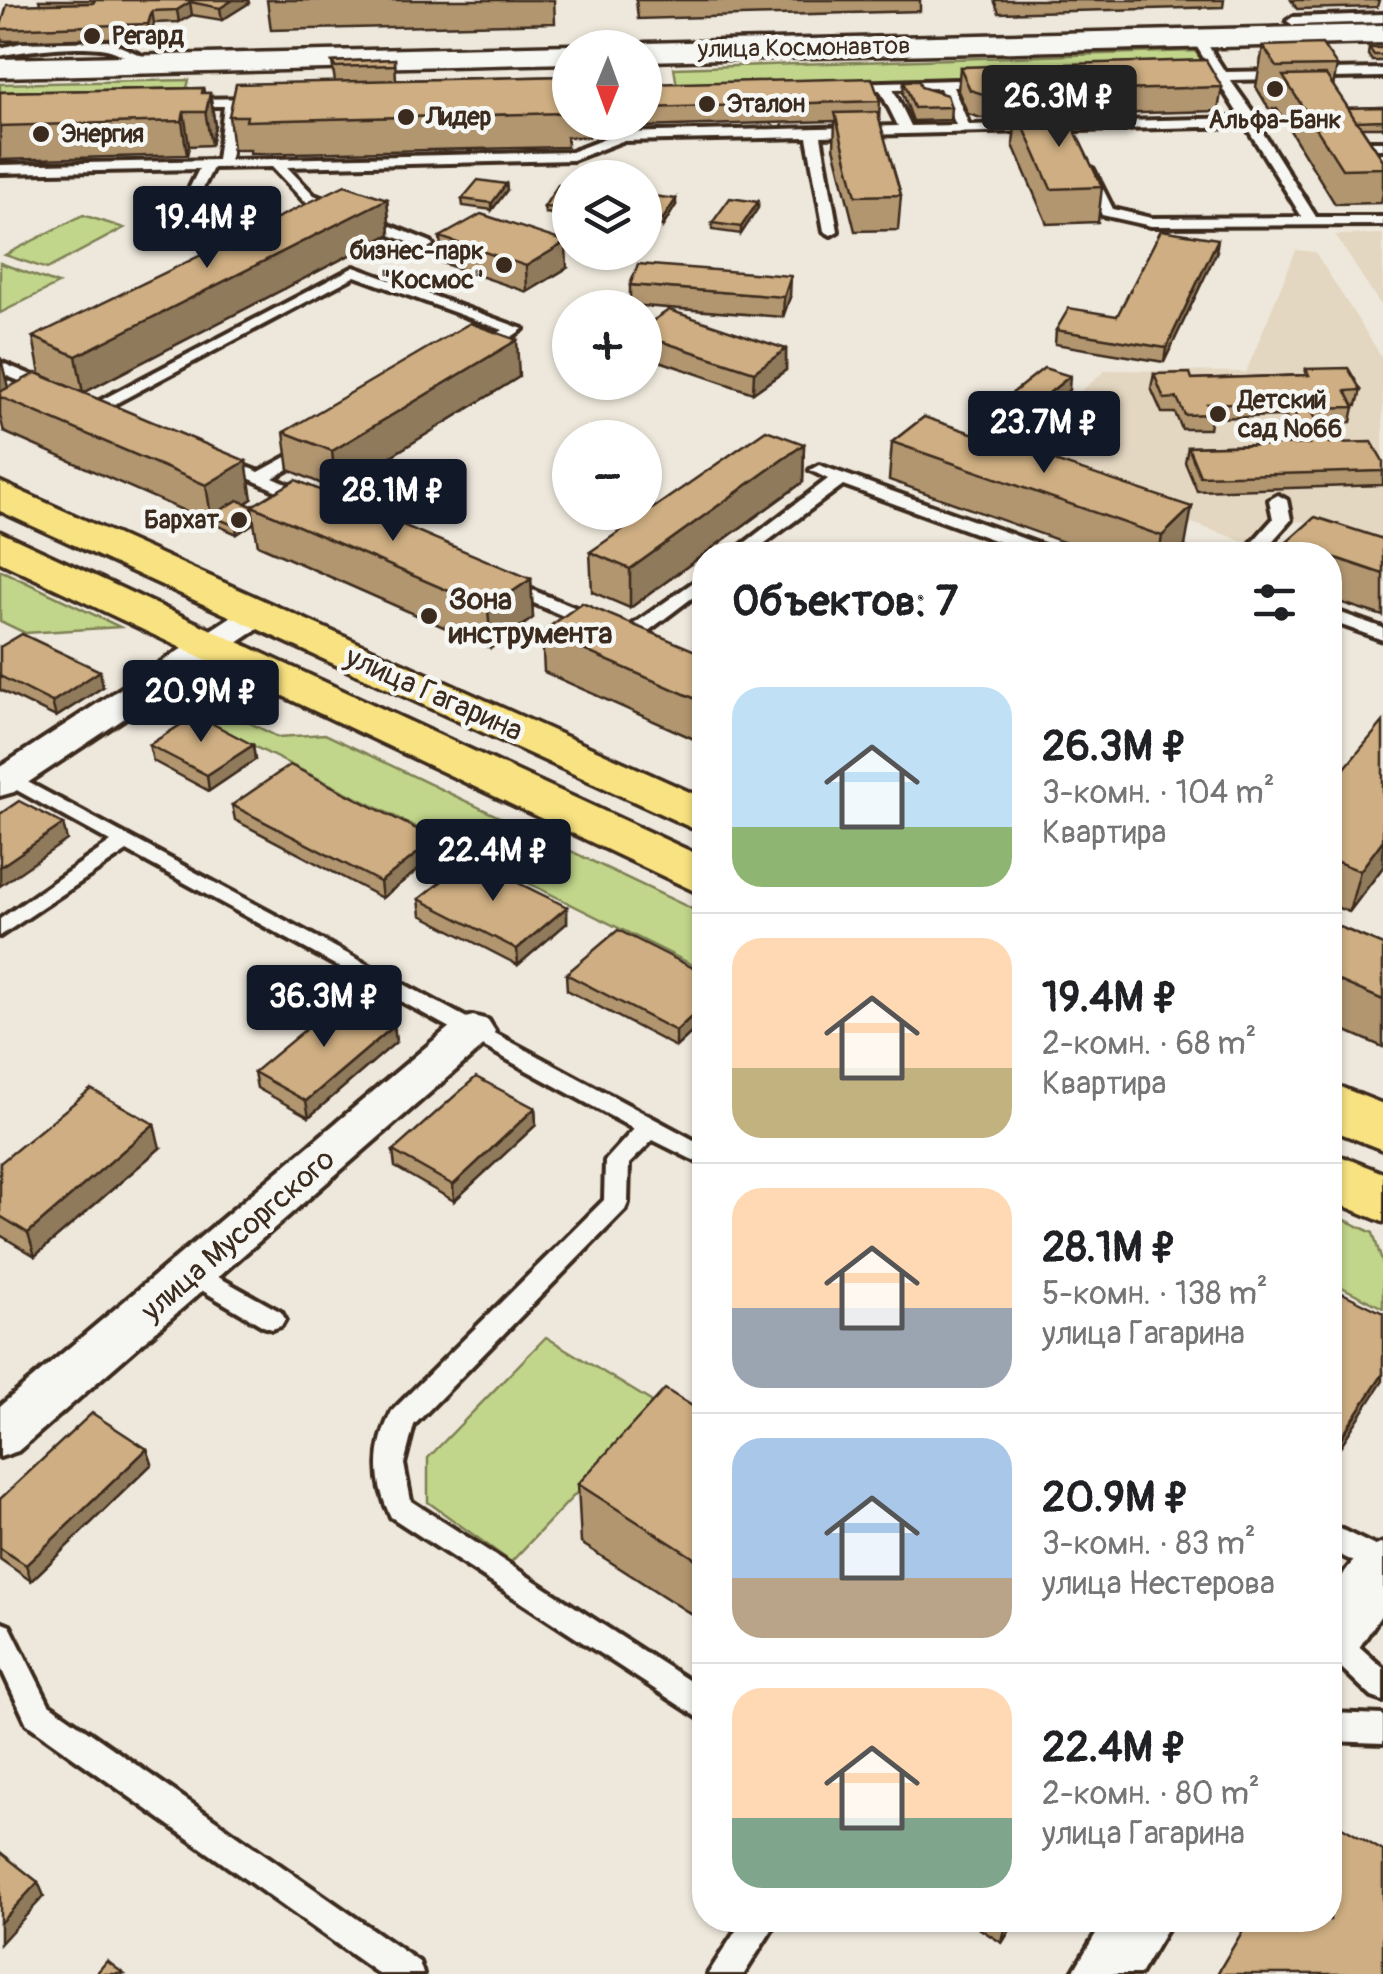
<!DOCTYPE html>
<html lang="ru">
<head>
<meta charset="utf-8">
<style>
  :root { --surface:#fff; --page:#f2f2f2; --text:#202124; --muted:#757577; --line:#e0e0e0; --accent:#111827 }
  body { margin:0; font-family:Pangolin,sans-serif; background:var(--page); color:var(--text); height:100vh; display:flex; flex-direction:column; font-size:38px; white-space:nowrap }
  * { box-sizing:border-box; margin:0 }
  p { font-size:32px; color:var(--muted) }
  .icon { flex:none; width:55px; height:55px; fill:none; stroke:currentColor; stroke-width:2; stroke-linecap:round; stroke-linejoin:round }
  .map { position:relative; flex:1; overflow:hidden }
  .panel { position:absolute; left:692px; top:542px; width:650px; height:1390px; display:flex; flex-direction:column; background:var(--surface); border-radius:40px; box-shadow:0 2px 8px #0004 }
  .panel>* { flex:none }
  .needle { width:65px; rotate:181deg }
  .tools { position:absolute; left:552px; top:30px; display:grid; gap:20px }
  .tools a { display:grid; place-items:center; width:110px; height:110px; border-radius:50%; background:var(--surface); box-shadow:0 2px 8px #0004; font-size:50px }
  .price { position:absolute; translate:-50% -85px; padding:0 22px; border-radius:10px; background:var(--accent); color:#fff; font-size:32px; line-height:65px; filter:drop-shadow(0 2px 5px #0008) }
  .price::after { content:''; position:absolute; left:50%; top:60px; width:30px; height:22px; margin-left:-15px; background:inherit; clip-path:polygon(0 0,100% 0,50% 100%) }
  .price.current { background:#222; color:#fff }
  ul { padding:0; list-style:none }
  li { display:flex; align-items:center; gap:30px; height:250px; padding:0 40px }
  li+li { border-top:2px solid var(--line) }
  li span { display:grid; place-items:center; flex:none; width:280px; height:200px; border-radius:30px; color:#555 }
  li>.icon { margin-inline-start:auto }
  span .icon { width:120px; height:120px; fill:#fffc; stroke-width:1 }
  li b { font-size:42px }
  h2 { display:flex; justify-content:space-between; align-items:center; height:120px; padding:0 40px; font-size:42px }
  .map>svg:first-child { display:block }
  .built { fill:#e4d7c1 }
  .green { fill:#c1d68b; stroke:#7e8054; stroke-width:2.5 }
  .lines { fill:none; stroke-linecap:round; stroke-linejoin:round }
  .lane-casing { stroke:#3b2a1e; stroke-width:8 }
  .street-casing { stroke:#3b2a1e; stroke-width:8 }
  .secondary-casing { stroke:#3b2a1e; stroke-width:7 }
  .primary-casing { stroke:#3b2a1e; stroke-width:7 }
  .lane { fill:#f6f6f2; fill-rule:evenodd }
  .street { fill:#f6f6f2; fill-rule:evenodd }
  .secondary { fill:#f6f6f2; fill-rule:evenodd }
  .primary { fill:#f8e281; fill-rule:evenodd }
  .wall { fill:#b19670; stroke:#3b2a1e; stroke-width:2.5 }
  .shaded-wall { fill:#907a5b; stroke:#3b2a1e; stroke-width:2.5 }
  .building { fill:#ceae82; stroke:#3b2a1e; stroke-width:2.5 }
  .poi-dot { fill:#3b2a1e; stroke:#f6f6f2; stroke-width:4 }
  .labels { text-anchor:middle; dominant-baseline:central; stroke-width:9; stroke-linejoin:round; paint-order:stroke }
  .far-poi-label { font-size:25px; font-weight:bold; fill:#3b2a1e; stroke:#f6f6f2; text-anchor:start }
  .far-street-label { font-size:25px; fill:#3b2a1e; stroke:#f6f6f2 }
  .poi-label { font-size:30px; font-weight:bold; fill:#3b2a1e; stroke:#f6f6f2; text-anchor:start }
  .street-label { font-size:30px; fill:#3b2a1e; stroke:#f6f6f2 }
</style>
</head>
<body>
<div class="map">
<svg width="1383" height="1974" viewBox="0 0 1383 1974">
  <rect width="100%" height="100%" fill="#eee8dc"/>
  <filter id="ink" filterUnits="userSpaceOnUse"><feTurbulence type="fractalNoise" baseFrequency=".01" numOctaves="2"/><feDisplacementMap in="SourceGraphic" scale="20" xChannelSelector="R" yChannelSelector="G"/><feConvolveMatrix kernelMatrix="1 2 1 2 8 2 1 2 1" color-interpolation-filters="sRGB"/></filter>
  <g filter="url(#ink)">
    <g class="built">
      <polygon points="1383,234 1383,309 1335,235"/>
      <polygon points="1296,250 1315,252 1383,359 1383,547 1311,522 1267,520 1248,543 1004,456 1106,370 1246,372"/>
    </g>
    <g class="green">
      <polygon points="1195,51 1209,70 677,86 674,68"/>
      <polygon points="189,80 184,99 0,103 0,84"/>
      <polygon points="83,215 124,228 47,269 5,255"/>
      <polygon points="0,263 58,284 0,313"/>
      <polygon points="0,570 120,627 25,633 0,621"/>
      <polygon points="157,698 204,700 278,737 325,734 705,915 705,971"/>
      <polygon points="1330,1213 1373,1233 1383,1265 1383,1308 1330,1281"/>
      <polygon points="546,1337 659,1406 511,1562 428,1502 428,1458"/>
    </g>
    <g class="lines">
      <defs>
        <g id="lane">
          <polygon points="1383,14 1383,22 1293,25 1287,21 1293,17"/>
          <path d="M1198 35 1202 36 1225 72 1383 69V77L1230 80 1260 122 1258 125 1316 217H1383V225L1151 226 1102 215 1081 172 1093 169 1113 209 1151 218 1302 217 1246 126 821 136 838 231 831 235 824 231 807 137 622 141 573 160 287 167 314 195 431 242 433 245 426 249 304 201 272 167 213 168 189 216 155 246 148 242 178 211 199 169 0 173V165L217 160 224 106H179L177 103 184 99 267 98V104L237 106 230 160 571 152 620 133 898 126 880 90H842V84L847 83 995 79V85L990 86 953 87 969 125 1241 118 1217 80 1187 81 1181 77 1187 73H1213L1192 39ZM940 88 956 125 911 126 893 89Z"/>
          <path d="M108 41 161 64C147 72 126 55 110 50 85 43 26 50 0 56V48L21 43Z"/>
          <polygon points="1359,141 1383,141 1383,149 1369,149 1383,171 1383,185 1378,184 1352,145"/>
          <polygon points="354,267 523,329 485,355 473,355 473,349 503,330 355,276 107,408 115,411 115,417 103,417 86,408"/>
          <polygon points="0,362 58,386 60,389 46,392 0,373"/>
          <polygon points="312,443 320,448 318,452 273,478 312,495 312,503 306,504 213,462 221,457 259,472"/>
          <polygon points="819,465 1058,551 1061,555 1035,555 843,485 749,555 729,555 828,479 810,470"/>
          <polygon points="1278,495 1287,500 1291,520 1260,555 1241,555 1273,519 1269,500"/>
          <polygon points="705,574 705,588 635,641 621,641 621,633"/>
          <polygon points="505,579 603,619 605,623 603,627 589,627 499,588 496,584"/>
          <polygon points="1330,609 1383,628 1383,640 1330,621"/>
          <path d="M9 772 705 1146V1166L653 1140 629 1164 628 1203 625 1210 414 1425 404 1464 411 1501 705 1691V1722L391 1517C373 1481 374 1447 392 1411L604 1200 605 1161 634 1129 127 851 0 936V919L111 842 2 782 0 776Z"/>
          <polygon points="195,1264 281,1312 285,1319 281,1326 272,1329 263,1326 186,1281 182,1274 186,1267"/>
          <polygon points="1330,1524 1383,1550 1383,1576 1330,1550"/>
          <polygon points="0,1622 10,1626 49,1704 419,1962 423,1974 379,1974 27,1724 0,1666"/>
          <polygon points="1330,1628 1342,1631 1383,1668 1383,1701 1372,1697 1330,1657"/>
          <polygon points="1330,1713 1383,1715 1383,1743 1330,1741"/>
          <polygon points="743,1920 778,1920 744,1974 708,1974"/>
        </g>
        <g id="street">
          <polygon points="258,603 270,607 276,614 270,621 14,792 0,796 0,767 246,607"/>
          <polygon points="473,1016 488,1020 495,1031 488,1042 18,1451 0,1457 0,1406 458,1020"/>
          <path d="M1383 1543V1612L1350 1661 1330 1668C1330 1618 1326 1564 1383 1543Z"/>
          <polygon points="1104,1920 1172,1920 1140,1974 1072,1974"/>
        </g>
        <g id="secondary">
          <polygon points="1383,25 1383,43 645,61 645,48 633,48 645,43"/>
          <polygon points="570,45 581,48 570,48 570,63 0,77 0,59"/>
        </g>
        <g id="primary">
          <polygon points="0,482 705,799 705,834 0,511"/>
          <polygon points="0,532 705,858 705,896 0,562"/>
          <polygon points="1330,1083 1383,1104 1383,1150 1330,1129"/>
          <polygon points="1330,1152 1383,1173 1383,1222 1330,1200"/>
        </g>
      </defs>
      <use href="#lane" class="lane-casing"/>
      <use href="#street" class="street-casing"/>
      <use href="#secondary" class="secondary-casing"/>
      <use href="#primary" class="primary-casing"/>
      <use href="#lane" class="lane"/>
      <use href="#street" class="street"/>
      <use href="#secondary" class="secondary"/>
      <use href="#primary" class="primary"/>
    </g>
    <g class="wall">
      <polygon points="39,0 248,0 249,3 222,20 192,15 179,22 154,23 150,37 2,41 0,28 40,4"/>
      <polygon points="267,0 554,0 555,23 271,30"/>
      <polygon points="636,0 920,0 920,11 638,19"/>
      <polygon points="994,0 1224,0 1223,7 999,13"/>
      <polygon points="1291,0 1379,0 1377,7 1297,9"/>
      <polygon points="1263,46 1337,66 1333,87 1348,108 1383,107 1383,128 1382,127 1361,127 1383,160 1383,193 1381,203 1335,204 1277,109 1269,109 1256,87"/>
      <polygon points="1369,48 1383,48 1383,61 1372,61 1368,55"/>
      <polygon points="395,59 396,80 570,76 570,122 588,122 588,137 567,137 567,147 250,154 250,150 233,150 229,116 335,82 332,62"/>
      <polygon points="960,67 1222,87 1218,111 1067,115 1102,187 1098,222 1047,224 1013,145 1016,117 981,118 968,114 958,91"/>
      <polygon points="904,81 921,87 951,107 950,120 913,121 903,94"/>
      <polygon points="645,84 880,101 879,120 901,195 898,230 855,231 834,147 835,121 642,127 641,122 645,122"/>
      <polygon points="203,88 204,93 210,93 215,126 211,145 189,146 187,155 0,160 0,92"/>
      <polygon points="506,184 507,190 492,210 463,206 462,199"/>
      <polygon points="570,186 570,216 545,213 544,207"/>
      <polygon points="645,195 676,205 663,226 645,224"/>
      <polygon points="387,199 390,234 83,393 40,374 33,337"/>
      <polygon points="758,202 758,208 741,234 712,230 712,223"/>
      <polygon points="440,237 567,268 527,292 442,263"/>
      <polygon points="1216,253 1164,362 1055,344 1056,330 1117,316"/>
      <polygon points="630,285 790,297 783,317 630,305"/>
      <polygon points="645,326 786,349 786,370 753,393 645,356"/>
      <polygon points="0,358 8,388 252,499 246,503 252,506 531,579 533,618 491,648 258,545 254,523 237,534 4,432 0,416"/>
      <polygon points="1306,369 1361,390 1357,405 1353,405 1354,407 1351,422 1318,423 1329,443 1383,471 1383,485 1197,491 1185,462 1188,447 1300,444 1285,416 1211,418 1209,429 1182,429 1175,413 1162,413 1151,388 1154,374 1192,379 1305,375"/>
      <polygon points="519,377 336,490 289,470 284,432"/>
      <polygon points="1069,390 1016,433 989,425 991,410"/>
      <polygon points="924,417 1185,546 1176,555 1100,555 889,480 892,442"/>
      <polygon points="804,444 803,482 630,608 592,592 590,552"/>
      <polygon points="1383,539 1383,616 1330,599 1330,555 1284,555 1287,542"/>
      <polygon points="542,632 705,655 705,744 544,672"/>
      <polygon points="0,647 103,687 56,717 0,690"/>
      <polygon points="149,745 253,745 255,760 209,791 153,761"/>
      <polygon points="1330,786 1383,867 1349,912 1330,905"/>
      <polygon points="232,805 436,839 438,854 382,898 235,820"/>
      <polygon points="419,899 567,907 567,923 518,965 421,915"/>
      <polygon points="1330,923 1383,945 1383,1047 1330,1024"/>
      <polygon points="566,974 705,974 705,1020 676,1047 567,990"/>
      <polygon points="394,1026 396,1042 309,1117 257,1088 254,1072"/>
      <polygon points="535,1108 536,1125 454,1201 395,1167 393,1151"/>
      <polygon points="160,1148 35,1256 0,1235 0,1163"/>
      <polygon points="705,1414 705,1623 581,1543 578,1484"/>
      <polygon points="147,1449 152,1464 31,1581 0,1559 0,1499"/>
      <polygon points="966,1920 1016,1920 1002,1943"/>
    </g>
    <g class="shaded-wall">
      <polygon points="233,0 248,0 249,3 222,20 220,8"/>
      <polygon points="190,2 192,15 179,22 177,10"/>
      <polygon points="152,11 154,23 150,37 148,24"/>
      <polygon points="203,88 207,109 210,93 215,126 211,145 202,93"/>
      <polygon points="184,112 189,146 187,155 182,121"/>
      <polygon points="506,184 507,190 492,210 492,203"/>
      <polygon points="387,199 390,234 83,393 76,356"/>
      <polygon points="676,199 676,205 663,226 663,219"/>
      <polygon points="758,202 758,208 741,234 741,227"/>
      <polygon points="1218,239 1216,253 1164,362 1166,348"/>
      <polygon points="566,242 567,268 527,292 526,266"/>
      <polygon points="791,276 790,297 783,317 784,297"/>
      <polygon points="517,340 519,377 336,490 332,451"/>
      <polygon points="786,349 786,370 753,393 754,372"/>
      <polygon points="1,359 10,396 0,397 0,360"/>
      <polygon points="1070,376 1069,390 1016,433 1017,419"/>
      <polygon points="804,444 803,482 630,608 630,569"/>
      <polygon points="246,461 252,499 219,519 211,516 206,485"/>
      <polygon points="1192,507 1185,546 1176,555 1159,555 1162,536"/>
      <polygon points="253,515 254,523 237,534 236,526"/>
      <polygon points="531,579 533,618 491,648 488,608"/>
      <polygon points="100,671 103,687 56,717 52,702"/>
      <polygon points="253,745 255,760 209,791 207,775"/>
      <polygon points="63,824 67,840 0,886 0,867"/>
      <polygon points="436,839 438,854 382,898 380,882"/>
      <polygon points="1383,840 1383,867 1349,912 1360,871"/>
      <polygon points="567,907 567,923 518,965 517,949"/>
      <polygon points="705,1004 705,1020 676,1047 676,1031"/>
      <polygon points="394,1026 396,1042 309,1117 306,1101"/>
      <polygon points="535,1108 536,1125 454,1201 453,1185"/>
      <polygon points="154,1124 160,1148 35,1256 28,1233"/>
      <polygon points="1383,1374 1383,1381 1330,1462 1330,1454"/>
      <polygon points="147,1449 152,1464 31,1581 26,1565"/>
      <polygon points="38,1882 44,1896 0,1944 0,1923"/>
      <polygon points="1010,1920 1016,1920 1002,1943 1005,1929"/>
    </g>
    <g class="building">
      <polygon points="95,0 233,0 220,8 190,2 177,10 152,11 148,24 0,29 7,5 93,3"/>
      <polygon points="1322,44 1337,66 1277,67 1263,46"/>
      <polygon points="1369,48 1383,48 1383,55 1374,55"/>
      <polygon points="395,59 395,65 335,67 332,62"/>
      <polygon points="1206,60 1222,87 983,94 970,90 960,67"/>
      <polygon points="1326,75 1383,160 1383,168 1342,169 1283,76"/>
      <polygon points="570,76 570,104 565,104 566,113 246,121 247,116 229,116 236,84"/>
      <polygon points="872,78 880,101 645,108 645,84"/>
      <polygon points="904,81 919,81 921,87 947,95 951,107 914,108"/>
      <polygon points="203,88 202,93 210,93 206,112 184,112 182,121 0,126 0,92"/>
      <polygon points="1383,107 1383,120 1356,121 1348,108"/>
      <polygon points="1065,110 1102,187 1051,189 1017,112"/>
      <polygon points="877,112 901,195 856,196 835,113"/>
      <polygon points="478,180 506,184 492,203 462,199"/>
      <polygon points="345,185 387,199 76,356 33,337"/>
      <polygon points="558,185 570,186 570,209 544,207"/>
      <polygon points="645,195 676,199 663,219 645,217"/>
      <polygon points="730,198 758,202 741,227 712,223"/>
      <polygon points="481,214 566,242 526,266 440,237"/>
      <polygon points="1161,230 1218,239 1166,348 1056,330 1069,308 1117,316"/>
      <polygon points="638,264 791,276 784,297 630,285"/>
      <polygon points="669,310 786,349 754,372 645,336 645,326"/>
      <polygon points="470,323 517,340 332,451 284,432"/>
      <polygon points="1044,368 1070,376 1017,419 991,410"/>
      <polygon points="1348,368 1361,390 1346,391 1354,407 1310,408 1329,443 1372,442 1383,461 1383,471 1200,476 1188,447 1310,444 1288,401 1207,404 1212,414 1185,415 1177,398 1164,399 1154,374 1190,373 1192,379 1309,375 1306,369"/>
      <polygon points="36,373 246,461 206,485 0,397 0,392"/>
      <polygon points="924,417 1192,507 1162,536 892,442"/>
      <polygon points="766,430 804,444 630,569 590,552"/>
      <polygon points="296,480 531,579 488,608 252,506"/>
      <polygon points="238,500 252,506 253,515 236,526 211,516"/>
      <polygon points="1315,517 1383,539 1383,574 1330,556 1330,555 1287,542"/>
      <polygon points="582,603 705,655 705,703 542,632"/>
      <polygon points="22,634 100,671 52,702 0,676 0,647"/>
      <polygon points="196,715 253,745 207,775 149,745"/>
      <polygon points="1383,722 1383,840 1360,871 1330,859 1330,786"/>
      <polygon points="290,765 436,839 380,882 232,805"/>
      <polygon points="19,801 63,824 0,867 0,814"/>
      <polygon points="470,859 567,907 517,949 419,899"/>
      <polygon points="1330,923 1383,945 1383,1000 1330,977"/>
      <polygon points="618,930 705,974 705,1004 676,1031 566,974"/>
      <polygon points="342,999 394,1026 306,1101 254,1072"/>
      <polygon points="476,1077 535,1108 453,1185 393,1151"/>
      <polygon points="91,1089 154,1124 28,1233 0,1216 0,1163"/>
      <polygon points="1330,1287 1383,1313 1383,1374 1330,1454"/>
      <polygon points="665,1389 705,1414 705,1565 578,1484"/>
      <polygon points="92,1413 147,1449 26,1565 0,1548 0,1499"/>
      <polygon points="1330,1820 1383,1851 1383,1974 1217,1974 1249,1920 1330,1920"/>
      <polygon points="0,1852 38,1882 0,1923"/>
      <polygon points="991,1920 1010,1920 1005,1929"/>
      <polygon points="107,1961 124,1974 96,1974"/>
    </g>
  </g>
  <g class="poi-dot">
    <circle cx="92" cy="36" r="10"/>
    <circle cx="1275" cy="89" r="10"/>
    <circle cx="707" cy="104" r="10"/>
    <circle cx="406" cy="117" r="10"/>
    <circle cx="41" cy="134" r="10"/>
    <circle cx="504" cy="265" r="10"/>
    <circle cx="1218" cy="414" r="10"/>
    <circle cx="239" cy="520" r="10"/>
    <circle cx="429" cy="616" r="10"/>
  </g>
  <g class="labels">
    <g class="far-poi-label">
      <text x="112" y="36">Регард</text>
      <text x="727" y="104">Эталон</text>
      <text x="426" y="117">Лидер</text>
      <text x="1275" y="120" text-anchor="middle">Альфа-Банк</text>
      <text x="61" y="134">Энергия</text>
      <text x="484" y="251" text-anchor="end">бизнес-парк<tspan x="484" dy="29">"Космос"</tspan></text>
      <text x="1238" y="400">Детский<tspan x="1238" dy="29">сад №66</tspan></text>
      <text x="219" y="520" text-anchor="end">Бархат</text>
    </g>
    <g class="far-street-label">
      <text transform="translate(804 48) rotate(-1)">улица Космонавтов</text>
    </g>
    <g class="poi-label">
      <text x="449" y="599">Зона<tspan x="449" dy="34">инструмента</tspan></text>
    </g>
    <g class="street-label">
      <text transform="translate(434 694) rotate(24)">улица Гагарина</text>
      <text transform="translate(238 1235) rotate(-41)">улица Мусоргского</text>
    </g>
  </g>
</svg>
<div class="tools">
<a><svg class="needle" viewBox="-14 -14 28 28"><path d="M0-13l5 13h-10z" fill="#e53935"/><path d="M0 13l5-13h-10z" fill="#757577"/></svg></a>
<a><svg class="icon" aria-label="layers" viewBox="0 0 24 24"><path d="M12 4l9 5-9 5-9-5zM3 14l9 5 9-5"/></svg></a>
<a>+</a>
<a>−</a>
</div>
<b class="price current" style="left:1059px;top:150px">26.3M ₽</b>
<b class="price" style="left:207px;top:271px">19.4M ₽</b>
<b class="price" style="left:1044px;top:476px">23.7M ₽</b>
<b class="price" style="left:393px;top:544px">28.1M ₽</b>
<b class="price" style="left:201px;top:745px">20.9M ₽</b>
<b class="price" style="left:493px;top:904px">22.4M ₽</b>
<b class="price" style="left:324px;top:1050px">36.3M ₽</b>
<section class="panel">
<h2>Объектов: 7<svg class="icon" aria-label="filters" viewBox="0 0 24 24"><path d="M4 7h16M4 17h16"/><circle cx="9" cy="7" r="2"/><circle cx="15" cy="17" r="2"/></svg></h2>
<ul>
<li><span style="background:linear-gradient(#bfe0f5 70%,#8fb573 0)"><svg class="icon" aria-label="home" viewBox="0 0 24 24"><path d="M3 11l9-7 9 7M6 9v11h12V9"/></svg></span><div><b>26.3M ₽</b><p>3-комн. · 104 m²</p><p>Квартира</p></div></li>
<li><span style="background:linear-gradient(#ffd9b3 65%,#c2b280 0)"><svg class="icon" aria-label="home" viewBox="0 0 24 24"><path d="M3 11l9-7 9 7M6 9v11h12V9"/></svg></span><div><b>19.4M ₽</b><p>2-комн. · 68 m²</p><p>Квартира</p></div></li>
<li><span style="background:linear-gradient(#ffd9b3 60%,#9aa5b1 0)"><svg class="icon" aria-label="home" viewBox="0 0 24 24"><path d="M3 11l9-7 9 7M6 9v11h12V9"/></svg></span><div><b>28.1M ₽</b><p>5-комн. · 138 m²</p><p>улица Гагарина</p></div></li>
<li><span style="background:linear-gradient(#a9c7e8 70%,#b9a48a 0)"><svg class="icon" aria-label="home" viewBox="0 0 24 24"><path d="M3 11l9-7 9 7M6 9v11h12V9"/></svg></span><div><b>20.9M ₽</b><p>3-комн. · 83 m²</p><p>улица Нестерова</p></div></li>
<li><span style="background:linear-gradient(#ffd9b3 65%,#7fa58c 0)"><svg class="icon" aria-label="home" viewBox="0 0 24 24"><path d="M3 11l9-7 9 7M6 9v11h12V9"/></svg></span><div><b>22.4M ₽</b><p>2-комн. · 80 m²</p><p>улица Гагарина</p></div></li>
</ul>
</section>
</div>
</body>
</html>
